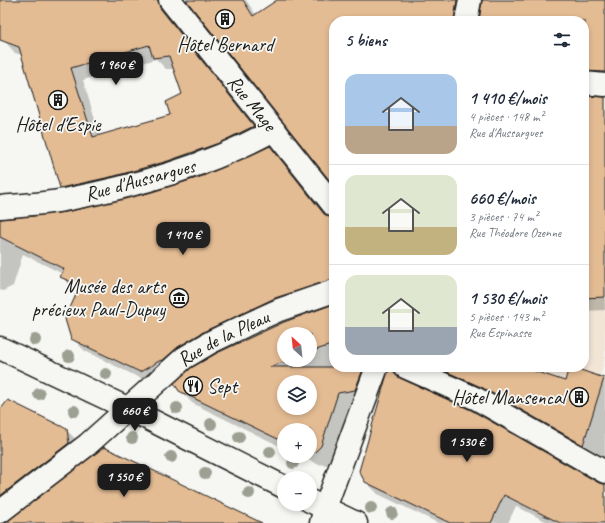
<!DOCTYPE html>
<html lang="fr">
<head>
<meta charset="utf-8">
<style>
  :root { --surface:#fff; --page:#f2f2f3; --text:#1f2937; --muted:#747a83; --line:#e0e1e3; --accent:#1c1c1c }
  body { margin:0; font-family:Caveat,sans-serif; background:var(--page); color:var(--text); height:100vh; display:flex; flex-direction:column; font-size:15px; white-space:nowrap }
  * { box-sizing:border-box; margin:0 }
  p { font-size:13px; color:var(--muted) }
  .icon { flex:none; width:22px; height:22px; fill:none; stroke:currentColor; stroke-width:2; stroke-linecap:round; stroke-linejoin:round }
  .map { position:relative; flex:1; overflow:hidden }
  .drawer { position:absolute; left:329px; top:16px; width:260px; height:356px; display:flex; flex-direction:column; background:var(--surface); border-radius:16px; box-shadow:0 2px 6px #0003 }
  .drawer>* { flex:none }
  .needle { width:26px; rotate:333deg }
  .buttons { position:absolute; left:277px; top:327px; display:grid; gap:8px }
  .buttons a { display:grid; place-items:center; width:40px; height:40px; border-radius:50%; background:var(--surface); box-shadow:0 2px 6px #0003; font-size:20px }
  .price { position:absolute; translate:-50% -34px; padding:0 9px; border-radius:8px; background:var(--accent); color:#fff; font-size:13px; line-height:26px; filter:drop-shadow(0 1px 2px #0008) }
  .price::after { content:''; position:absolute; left:50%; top:24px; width:12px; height:9px; margin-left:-6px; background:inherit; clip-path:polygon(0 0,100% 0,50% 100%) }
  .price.on { background:#222; color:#fff }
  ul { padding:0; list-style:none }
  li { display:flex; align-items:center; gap:12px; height:100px; padding:0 16px }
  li+li { border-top:1px solid var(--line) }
  li span { display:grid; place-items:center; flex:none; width:112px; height:80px; border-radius:12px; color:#555 }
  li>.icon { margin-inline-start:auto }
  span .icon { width:48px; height:48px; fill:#fffc; stroke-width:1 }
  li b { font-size:17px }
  h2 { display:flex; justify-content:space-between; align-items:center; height:48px; padding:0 16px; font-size:17px }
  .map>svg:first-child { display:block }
  .built { fill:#f1e5d6 }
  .shadow { fill:#0003; fill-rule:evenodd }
  .building { fill:#e4bc94; stroke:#1c1c1c; fill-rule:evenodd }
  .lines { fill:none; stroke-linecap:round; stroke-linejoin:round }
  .minor-casing { stroke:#1c1c1c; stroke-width:25 }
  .minor { stroke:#f6f6f2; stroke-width:22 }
  .tree { fill:#9ba092 }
  .labels { text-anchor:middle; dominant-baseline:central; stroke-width:3.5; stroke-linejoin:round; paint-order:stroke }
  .poi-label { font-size:20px; fill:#1c1c1c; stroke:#f6f6f2 }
  .street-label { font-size:20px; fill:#1c1c1c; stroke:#f6f6f2 }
</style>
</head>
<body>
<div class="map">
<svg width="605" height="523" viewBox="0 0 605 523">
  <rect width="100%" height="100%" fill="#f6f6f2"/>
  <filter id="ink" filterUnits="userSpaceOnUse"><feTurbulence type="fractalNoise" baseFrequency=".025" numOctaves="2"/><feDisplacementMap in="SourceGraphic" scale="8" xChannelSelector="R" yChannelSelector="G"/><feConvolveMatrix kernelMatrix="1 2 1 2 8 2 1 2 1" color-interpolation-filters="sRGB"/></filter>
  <g filter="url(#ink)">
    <polygon class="built" points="584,100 605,102 605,358 582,449 430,367 584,367"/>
    <g class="shadow">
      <path d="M0 0H180L169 14 172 21 266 139 74 200 61 187 22 55 15 53 0 36ZM156 59 166 69H174L183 94 172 116 100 136 83 80Z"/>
      <polygon points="185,0 246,0 256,15 279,0 479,0 468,21 334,21 334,184 188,0"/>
      <polygon points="483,0 605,0 605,84 584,93 584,21 479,21"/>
      <polygon points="270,147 282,160 330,219 334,219 334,294 286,311 152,384 85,351 72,338 79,291 74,289 62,277 63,274 23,254 13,286 3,291 0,290 0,220 50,216 148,194 203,177"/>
      <polygon points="584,234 605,248 605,310 584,311"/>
      <path d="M334 305V367H386L367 402 350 405 333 459 327 465 317 464 301 456H310V430H284V448L192 403 180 390ZM284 334H310V360H284ZM284 382H310V408H284Z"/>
      <polygon points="390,367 415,367 406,374 404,382 599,484 605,484 605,523 549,523 516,506 508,523 438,523 378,494 366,482"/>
      <polygon points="420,367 519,367 565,382 603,378 605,380 605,462"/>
      <polygon points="0,412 66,430 80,443 2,521 1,523 0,523"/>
    </g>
    <g class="building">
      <path d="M0 0H158L160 8 254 126 219 143 168 161 115 176 60 188 19 47 0 40ZM149 45 153 58 169 56 182 94 166 102 170 115 93 137 71 68Z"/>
      <polygon points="186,0 243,0 253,16 277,0 457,0 454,21 334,21 334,186"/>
      <polygon points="482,0 605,0 605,72 584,71 584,21 479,21"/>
      <polygon points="584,96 605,97 605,297 584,298"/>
      <polygon points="270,146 324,214 334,218 334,279 275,298 239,315 205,331 178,347 162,361 161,360 140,372 71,339 65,319 80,286 60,277 64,269 0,237 0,219 66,212 148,193 203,176"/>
      <path d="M334 304V344L310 352V334H284V360H289L270 367H364L355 390 338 393 321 446 314 453H310V430H284V442L179 391 174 383 191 368 217 353 284 322ZM284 382H310V408H284Z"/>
      <polygon points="389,367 393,367 395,374 400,378 471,410 599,483 605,484 605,523 560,523 504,495 491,523 450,523 365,482 359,471"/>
      <polygon points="436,367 522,367 565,381 569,367 572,367 604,378 583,445 483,388"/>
      <polygon points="8,400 67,429 69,443 0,496 0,410"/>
      <polygon points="104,447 169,478 262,523 5,523"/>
    </g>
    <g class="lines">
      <defs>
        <g id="minor">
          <polyline points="170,0 334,206"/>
          <polyline points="466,21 470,0"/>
          <polyline points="584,83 605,85"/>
          <path d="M0 207C21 205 43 204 64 200 136 186 209 166 274 130"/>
          <polyline points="0,348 127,408 284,487"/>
          <polyline points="405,367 477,399 605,472"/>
          <polyline points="310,501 356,523"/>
          <path id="s1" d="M0 512 87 445 184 358 211 342 244 326 279 310 334 291"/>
          <polyline points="321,523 325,508 377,367"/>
        </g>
      </defs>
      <use href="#minor" class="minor-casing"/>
      <use href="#minor" class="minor"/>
    </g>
    <g class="tree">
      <circle cx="35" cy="340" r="6"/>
      <circle cx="69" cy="356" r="6"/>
      <circle cx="106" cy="374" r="6"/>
      <circle cx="39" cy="394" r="6"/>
      <circle cx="177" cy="408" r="6"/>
      <circle cx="74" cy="411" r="6"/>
      <circle cx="211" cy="424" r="6"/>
      <circle cx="239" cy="437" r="6"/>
      <circle cx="132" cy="438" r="6"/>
      <circle cx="270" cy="452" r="6"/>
      <circle cx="171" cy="457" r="6"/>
      <circle cx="293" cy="463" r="6"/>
      <circle cx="205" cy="473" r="6"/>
      <circle cx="249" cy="493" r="6"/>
      <circle cx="371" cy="508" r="6"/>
      <circle cx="392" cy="513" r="6"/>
    </g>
  </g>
  <defs>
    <symbol id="building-ring" viewBox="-11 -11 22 22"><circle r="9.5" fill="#f6f6f2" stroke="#1c1c1c" stroke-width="1.5"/><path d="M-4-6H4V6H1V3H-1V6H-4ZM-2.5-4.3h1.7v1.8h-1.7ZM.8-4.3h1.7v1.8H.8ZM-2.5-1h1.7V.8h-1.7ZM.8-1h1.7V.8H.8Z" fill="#1c1c1c"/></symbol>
    <symbol id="museum-ring" viewBox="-11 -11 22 22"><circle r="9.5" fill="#f6f6f2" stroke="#1c1c1c" stroke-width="1.5"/><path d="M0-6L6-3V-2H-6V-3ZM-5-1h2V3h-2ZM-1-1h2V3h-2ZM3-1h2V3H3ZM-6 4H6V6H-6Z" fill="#1c1c1c"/></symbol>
    <symbol id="restaurant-ring" viewBox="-11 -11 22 22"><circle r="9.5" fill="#f6f6f2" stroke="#1c1c1c" stroke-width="1.5"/><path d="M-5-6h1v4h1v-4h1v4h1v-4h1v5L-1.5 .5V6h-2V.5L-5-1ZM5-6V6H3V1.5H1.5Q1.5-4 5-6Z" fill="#1c1c1c"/></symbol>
  </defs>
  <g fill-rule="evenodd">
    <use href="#building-ring" x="214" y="8" width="22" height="22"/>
    <use href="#building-ring" x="47" y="89" width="22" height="22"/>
    <use href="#museum-ring" x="168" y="287" width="22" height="22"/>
    <use href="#restaurant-ring" x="182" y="375" width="22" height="22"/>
    <use href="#building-ring" x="568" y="386" width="22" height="22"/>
  </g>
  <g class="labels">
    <g class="poi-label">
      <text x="225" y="44">Hôtel Bernard</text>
      <text x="58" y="124">Hôtel d'Espie</text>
      <text x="165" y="286" text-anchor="end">Musée des arts<tspan x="165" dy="23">précieux Paul-Dupuy</tspan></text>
      <text x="207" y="386" text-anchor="start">Sept</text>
      <text x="565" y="397" text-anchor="end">Hôtel Mansencal</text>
    </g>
    <g class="street-label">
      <text transform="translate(252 103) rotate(51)">Rue Mage</text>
      <text transform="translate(140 180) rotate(-15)">Rue d'Aussargues</text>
      <text stroke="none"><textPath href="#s1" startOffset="284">Rue de la Pleau</textPath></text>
    </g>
  </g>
</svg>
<div class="buttons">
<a><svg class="needle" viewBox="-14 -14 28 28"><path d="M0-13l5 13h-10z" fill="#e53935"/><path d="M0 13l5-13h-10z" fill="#747a83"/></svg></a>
<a><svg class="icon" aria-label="layers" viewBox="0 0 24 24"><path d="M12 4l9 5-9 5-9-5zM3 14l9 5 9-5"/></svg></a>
<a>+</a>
<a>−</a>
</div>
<b class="price" style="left:116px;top:86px">1 960 €</b>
<b class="price on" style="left:183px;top:256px">1 410 €</b>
<b class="price" style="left:135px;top:432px">660 €</b>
<b class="price" style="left:467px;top:463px">1 530 €</b>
<b class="price" style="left:124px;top:498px">1 550 €</b>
<section class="drawer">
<h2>5 biens<svg class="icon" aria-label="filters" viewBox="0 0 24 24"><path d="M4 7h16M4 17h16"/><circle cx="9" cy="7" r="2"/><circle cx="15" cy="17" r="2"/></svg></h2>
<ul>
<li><span style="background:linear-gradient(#a9c7e8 65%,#b9a48a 0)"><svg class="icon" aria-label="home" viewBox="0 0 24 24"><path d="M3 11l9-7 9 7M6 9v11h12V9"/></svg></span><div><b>1 410 €/mois</b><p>4 pièces · 148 m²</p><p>Rue d'Aussargues</p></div></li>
<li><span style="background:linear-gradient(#dfe7d0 65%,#c2b280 0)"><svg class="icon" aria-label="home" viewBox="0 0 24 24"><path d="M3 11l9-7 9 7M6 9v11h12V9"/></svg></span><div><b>660 €/mois</b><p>3 pièces · 74 m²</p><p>Rue Théodore Ozenne</p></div></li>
<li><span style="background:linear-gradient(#dfe7d0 65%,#9aa5b1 0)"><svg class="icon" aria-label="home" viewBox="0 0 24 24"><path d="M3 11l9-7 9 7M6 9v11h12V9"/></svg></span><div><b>1 530 €/mois</b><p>5 pièces · 143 m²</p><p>Rue Espinasse</p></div></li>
</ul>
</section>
</div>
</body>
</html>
